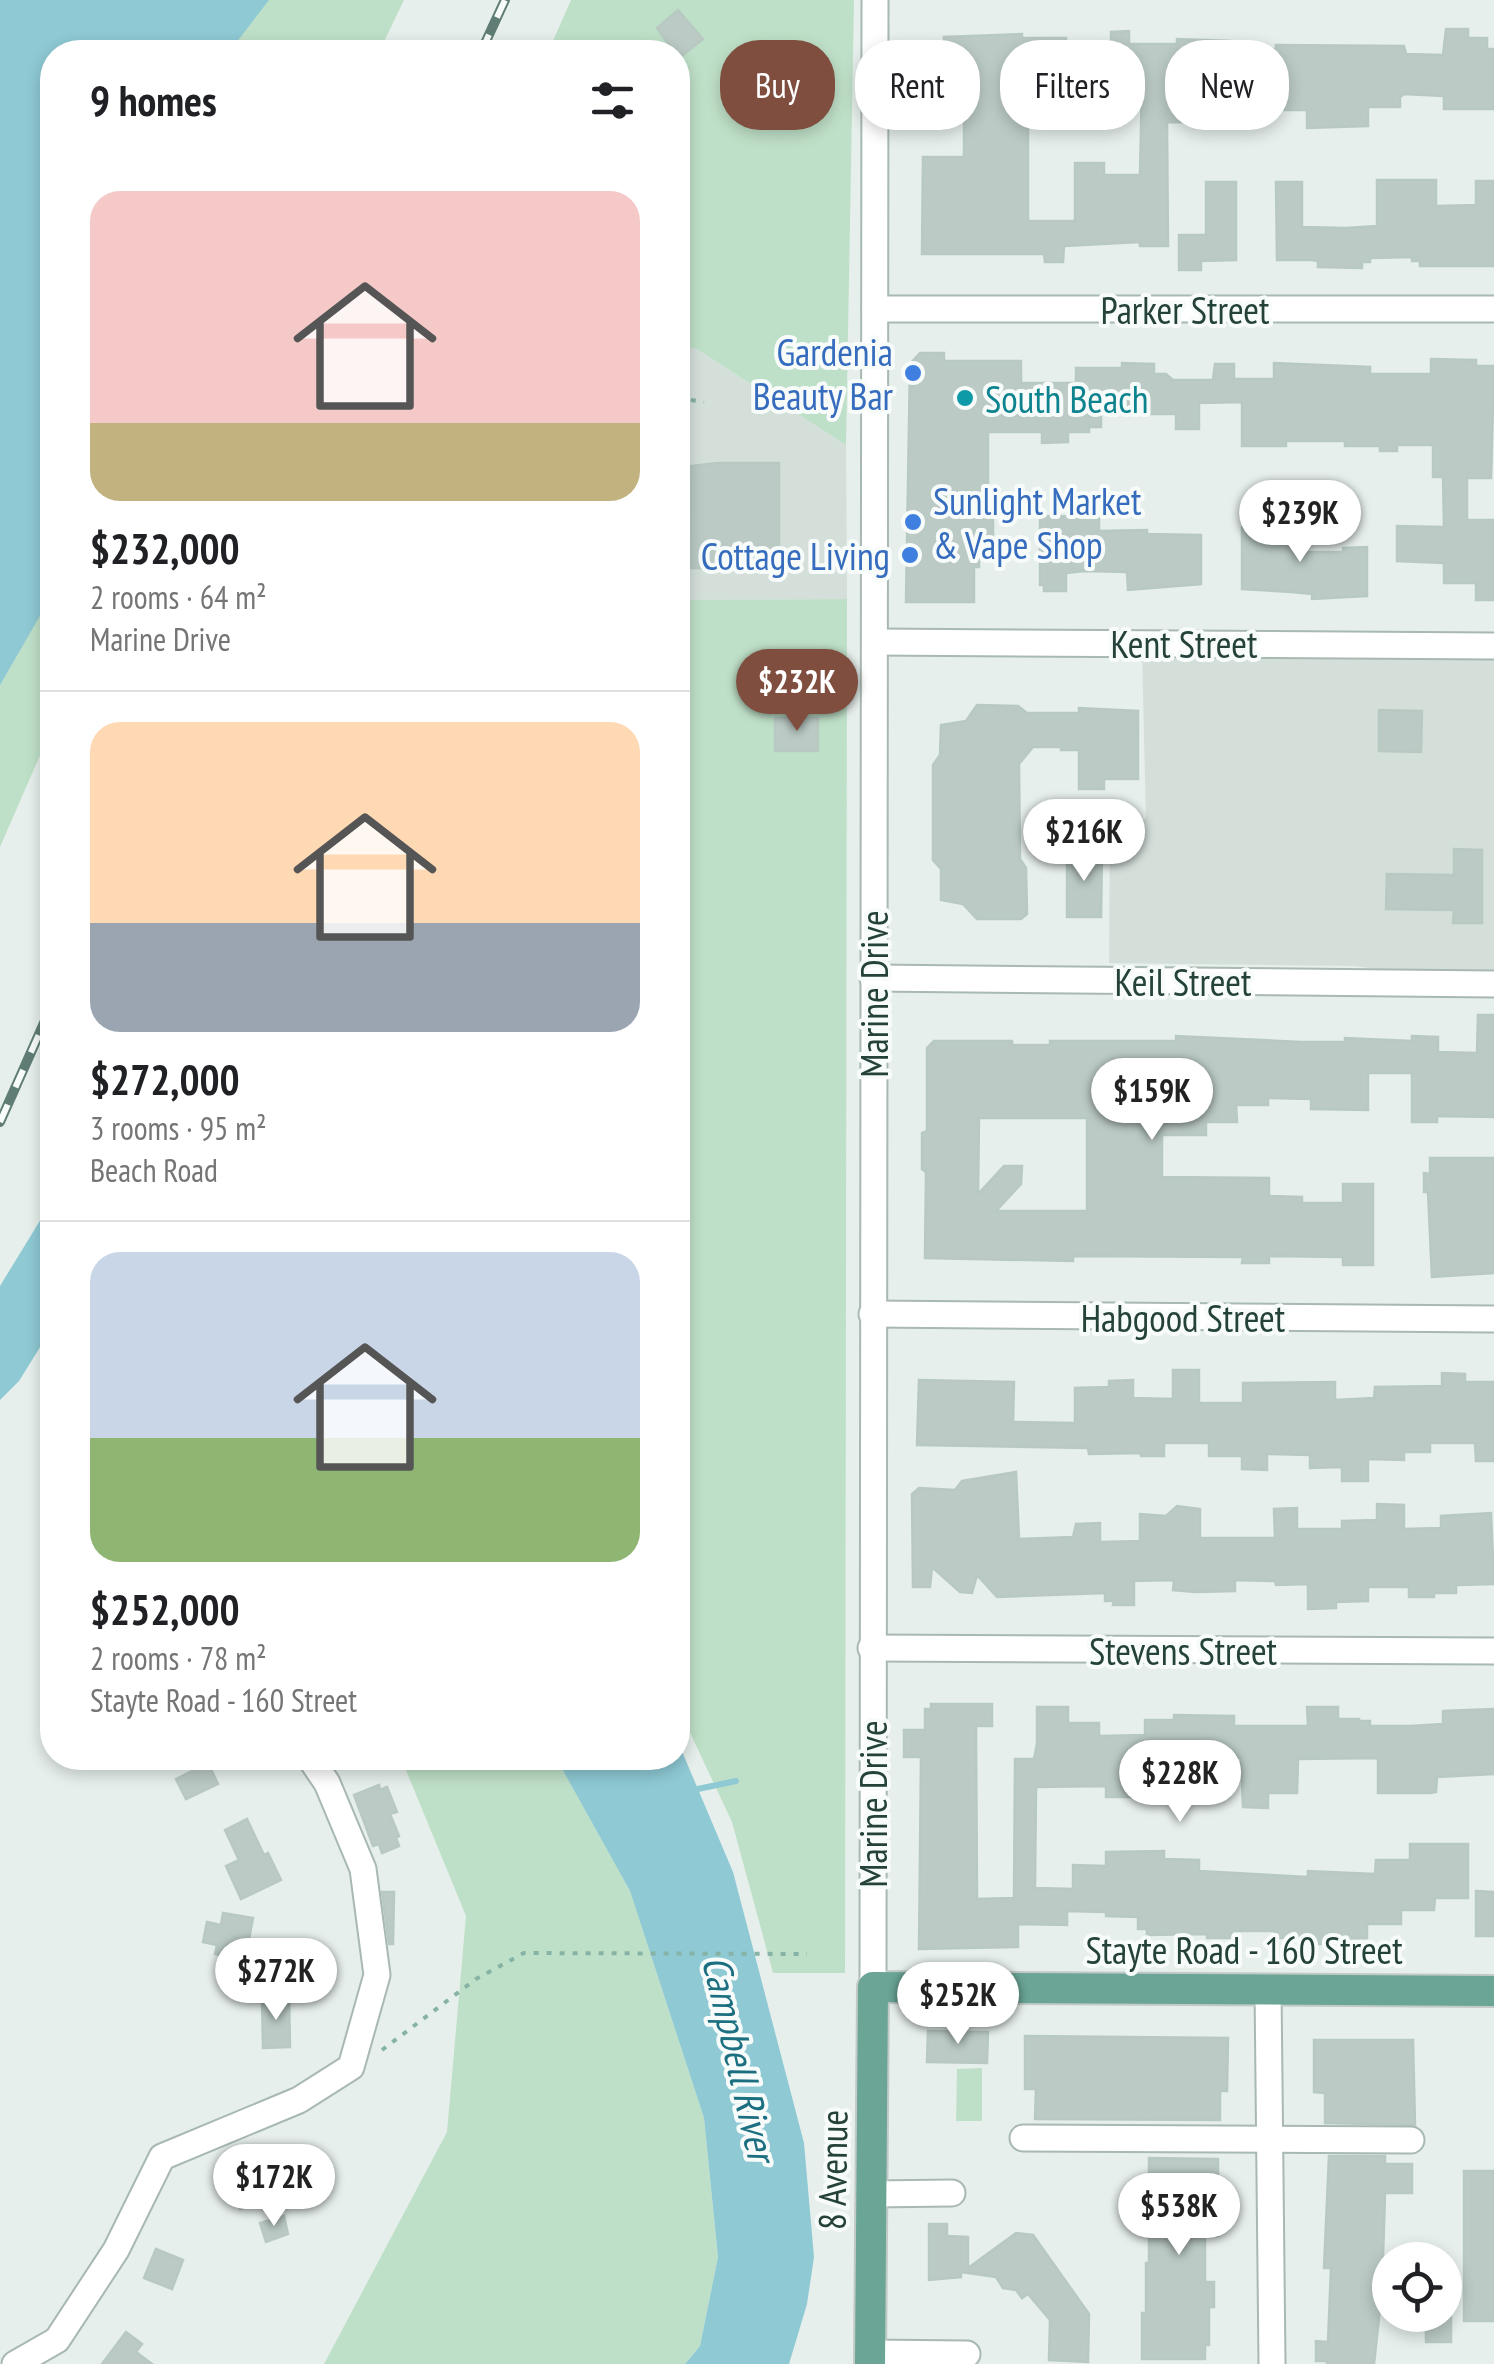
<!DOCTYPE html>
<html lang="en">
<head>
<meta charset="utf-8">
<style>
  :root { --surface:#fff; --page:#f6f6f6; --text:#202124; --muted:#757577; --line:#e0e0e0; --accent:#7f4e3f }
  body { margin:0; font-family:"PT Sans Narrow",sans-serif; background:var(--page); color:var(--text); height:100vh; display:flex; flex-direction:column; font-size:38px; white-space:nowrap }
  * { box-sizing:border-box; margin:0 }
  p { font-size:32px; color:var(--muted) }
  .icon { flex:none; width:55px; height:55px; fill:none; stroke:currentColor; stroke-width:2; stroke-linecap:round; stroke-linejoin:round }
  .map { position:relative; flex:1; overflow:hidden }
  .side { position:absolute; left:40px; top:40px; width:650px; height:1730px; display:flex; flex-direction:column; background:var(--surface); border-radius:40px; box-shadow:0 5px 15px #0003 }
  .side>* { flex:none }
  .top-card { position:absolute; left:720px; top:40px; width:622px; height:90px; display:flex; gap:20px }
  .tools { position:absolute; left:1372px; top:2242px; display:grid; gap:20px }
  .tools a { display:grid; place-items:center; width:90px; height:90px; border-radius:50%; background:var(--surface); box-shadow:0 5px 15px #0003; font-size:50px }
  .price { position:absolute; translate:-50% -85px; padding:0 22px; border-radius:35px; background:#fff; color:#222; font-size:32px; line-height:65px; filter:drop-shadow(0 2px 5px #0008) }
  .price::after { content:''; position:absolute; left:50%; top:60px; width:30px; height:22px; margin-left:-15px; background:inherit; clip-path:polygon(0 0,100% 0,50% 100%) }
  .price.selected { background:var(--accent); color:#fff }
  ul { padding:0; list-style:none }
  li { display:grid; align-content:center; gap:20px; height:530px; padding:0 50px }
  li+li { border-top:2px solid var(--line) }
  li span { display:grid; place-items:center; height:310px; border-radius:30px; color:#555 }
  li>.icon { margin-inline-start:auto }
  span .icon { width:180px; height:180px; fill:#fffc; stroke-width:1 }
  li b { font-size:42px }
  h2 { display:flex; justify-content:space-between; align-items:center; height:120px; padding:0 50px; font-size:42px }
  .chip { padding:0 35px; border-radius:40px; background:var(--surface); box-shadow:0 5px 15px #0003; font-size:35px; line-height:90px }
  .chip.selected { background:var(--accent); color:#fff }
  .map>svg:first-child { display:block }
  .built { fill:#d4dfda }
  .green { fill:#bfe0c8 }
  .water { fill:#8ec9d4 }
  .lines { fill:none; stroke-linecap:round; stroke-linejoin:round }
  .stream { stroke:#8ec9d4; stroke-width:6 }
  .building { fill:#bbcac4; stroke:#b8c9c2; stroke-width:2.5; fill-rule:evenodd }
  .minor-casing { stroke:#a8b8b2; stroke-width:29 }
  .major-casing { stroke:#c2cac8; stroke-width:34 }
  .path { stroke:#86b3a5; stroke-width:4; stroke-dasharray:5 8; stroke-linecap:butt }
  .minor { stroke:#fff; stroke-width:25 }
  .major { stroke:#6aa596; stroke-width:30 }
  .rail-casing { stroke:#5f7d75; stroke-width:10 }
  .rail { stroke:#f7fbf9; stroke-width:6; stroke-dasharray:19; stroke-linecap:butt }
  .shop-dot { fill:#3f7fe0; stroke:#f7fbf9; stroke-width:4 }
  .culture-dot { fill:#0f9aa8; stroke:#f7fbf9; stroke-width:4 }
  .labels { text-anchor:middle; dominant-baseline:central; stroke-width:8; stroke-linejoin:round; paint-order:stroke }
  .street-label { font-size:38px; fill:#24423a; stroke:#f7fbf9 }
  .shop-label { font-size:38px; fill:#366cbe; stroke:#f7fbf9; text-anchor:end }
  .culture-label { font-size:38px; fill:#0d838f; stroke:#f7fbf9; text-anchor:start }
  .water-label { font-size:40px; font-style:italic; fill:#1c6f80; stroke:#f7fbf9 }
</style>
</head>
<body>
<div class="map">
<svg width="1494" height="2364" viewBox="0 0 1494 2364">
  <rect width="100%" height="100%" fill="#e6efeb"/>
  <g class="built">
    <polygon points="695,348 846,445 847,599 678,600 678,350"/>
    <polygon points="1142,652 1494,658 1494,973 1399,972 1354,966 1109,963 1110,817 1146,819"/>
  </g>
  <g class="green">
    <polygon points="0,0 404,0 379,52 52,52 52,728 0,847"/>
    <polygon points="571,0 854,0 846,445 695,348 678,350 678,52 548,52"/>
    <polygon points="847,599 845,1973 773,1973 732,1822 678,1707 678,600"/>
    <polygon points="401,1758 556,1758 630,1891 704,2118 718,2257 700,2346 685,2364 324,2364 447,2132 466,1916"/>
    <polygon points="982,2068 982,2121 956,2121 957,2069"/>
  </g>
  <g class="water">
    <polygon points="0,0 269,0 229,52 52,52 52,595 0,685"/>
    <polygon points="52,1201 52,1328 19,1381 0,1400 0,1286"/>
    <polygon points="678,1742 733,1872 804,2143 814,2257 807,2304 789,2364 685,2364 700,2346 718,2257 704,2118 630,1891 556,1758 678,1758"/>
  </g>
  <g class="lines">
    <polyline class="stream" points="693,1790 736,1781"/>
  </g>
  <g class="building">
    <polygon points="678,10 703,39 678,59 678,52 674,52 657,28"/>
    <path d="M1446 29H1468V38H1487V49H1494V109H1444V96L1404 94 1400 97V107H1368V126L1307 128V110H1269L1268 123 1167 122 1168 246H1140V242L1064 246 1063 262H1045L1044 254H922L923 157H964V104L928 103V98L922 97V67L936 68V45H944V37L1022 34V38H1066V45H1111V32L1129 31V44H1177V39L1230 41V49H1276V45L1404 46 1406 54 1443 55ZM1104 77H1142L1140 175H1104V163H1075V221H1028V124H1066V96H1104Z"/>
    <polygon points="1377,180 1436,180 1436,206 1476,205 1476,181 1494,181 1494,266 1420,266 1420,261 1412,261 1412,257 1370,258 1370,262 1362,262 1362,268 1318,267 1318,261 1311,260 1277,260 1276,182 1302,182 1302,227 1346,228 1377,226"/>
    <polygon points="1206,182 1236,182 1236,260 1201,261 1201,270 1179,270 1179,235 1206,235"/>
    <polygon points="920,353 944,353 944,361 1021,361 1021,383 1076,383 1076,368 1122,368 1122,363 1154,364 1154,374 1166,374 1173,380 1213,380 1215,364 1234,364 1234,379 1274,379 1274,363 1370,367 1370,374 1431,374 1431,359 1476,360 1476,366 1494,366 1491,478 1467,478 1467,520 1494,520 1494,600 1476,600 1476,583 1444,583 1444,563 1397,561 1397,526 1444,527 1443,477 1433,477 1433,445 1397,445 1397,451 1380,451 1380,446 1345,446 1345,441 1286,441 1286,446 1242,446 1242,402 1199,403 1199,429 1176,429 1176,414 1143,414 1141,407 1101,406 1101,427 1089,427 1089,432 1068,432 1068,442 1042,443 1042,432 988,432 988,509 993,509 993,538 979,538 979,567 974,567 974,602 906,602 910,364"/>
    <polygon points="717,463 779,463 779,569 690,568 691,466"/>
    <polygon points="1040,516 1099,517 1099,531 1147,530 1147,534 1201,535 1201,584 1128,590 1127,572 1084,571 1066,573 1066,591 1044,591 1044,585 1040,585"/>
    <polygon points="1276,522 1302,522 1302,552 1343,552 1343,548 1367,547 1367,596 1312,599 1312,594 1292,592 1242,589 1242,527 1276,528"/>
    <polygon points="977,705 1018,706 1027,713 1079,713 1079,708 1138,711 1138,779 1104,779 1104,789 1079,789 1079,750 1061,750 1061,747 1033,747 1019,764 1020,859 1026,868 1027,914 1021,919 977,919 963,904 941,900 941,869 933,860 933,765 940,755 941,725 966,721"/>
    <polygon points="1379,710 1422,711 1421,752 1379,751"/>
    <rect x="775" y="718" width="43" height="33"/>
    <polygon points="1454,849 1482,850 1482,923 1453,923 1454,910 1386,909 1387,874 1454,875"/>
    <polygon points="1067,852 1102,852 1101,917 1067,917"/>
    <path d="M1478 1015H1494V1117L1437 1116V1122H1412V1073H1368V1110L1311 1109V1099L1268 1098V1105H1236L1237 1122H1206V1135H1162V1177L1269 1178V1196L1302 1197V1203H1343V1184H1373V1265H1343V1257L1269 1256V1263H1242L1243 1257 1073 1256V1261L925 1258 926 1172 922 1169V1133L927 1131V1048L934 1041H1012V1045H1050V1041H1176V1036L1301 1042H1345V1038L1412 1041V1036L1438 1037V1052L1477 1053ZM979 1118H1087V1211H996L1021 1184 1022 1166H1004L978 1194Z"/>
    <polygon points="1430,1158 1494,1158 1493,1273 1432,1277 1428,1192 1424,1192 1424,1173 1430,1174"/>
    <polygon points="1173,1370 1199,1370 1199,1403 1243,1403 1243,1383 1335,1382 1335,1400 1374,1398 1375,1387 1442,1386 1442,1373 1465,1374 1465,1382 1494,1382 1494,1461 1476,1461 1475,1443 1430,1443 1430,1452 1404,1452 1404,1460 1368,1459 1368,1481 1342,1481 1342,1467 1310,1468 1310,1455 1267,1454 1267,1470 1242,1469 1242,1456 1209,1456 1209,1443 1164,1443 1164,1456 1141,1456 1141,1453 1089,1454 1088,1448 917,1445 919,1380 1014,1382 1013,1422 1075,1423 1075,1388 1109,1387 1109,1381 1133,1380 1133,1398 1173,1399"/>
    <polygon points="1016,1472 1019,1539 1073,1537 1076,1524 1100,1523 1100,1542 1140,1541 1140,1514 1166,1516 1177,1506 1200,1509 1200,1538 1275,1538 1274,1509 1297,1508 1297,1529 1342,1529 1342,1521 1377,1520 1377,1504 1404,1505 1404,1529 1441,1528 1441,1516 1491,1513 1494,1584 1456,1585 1456,1593 1434,1593 1434,1597 1409,1597 1409,1587 1368,1587 1368,1601 1336,1602 1336,1608 1308,1609 1308,1584 1276,1585 1275,1581 1235,1580 1235,1591 1196,1592 1173,1590 1174,1580 1134,1581 1134,1605 1113,1605 1114,1601 1105,1601 1105,1593 997,1597 977,1575 972,1593 960,1592 932,1567 930,1587 913,1587 912,1494 919,1488 955,1490 962,1481"/>
    <polygon points="931,1704 992,1704 992,1726 976,1726 977,1899 1014,1898 1015,1759 1034,1759 1037,1744 1037,1707 1068,1707 1068,1723 1099,1723 1099,1736 1145,1735 1145,1720 1174,1720 1174,1715 1234,1716 1234,1726 1308,1726 1307,1707 1338,1707 1338,1719 1359,1719 1359,1721 1370,1721 1370,1726 1410,1726 1443,1724 1443,1711 1494,1709 1494,1774 1437,1777 1436,1792 1430,1793 1378,1793 1378,1758 1298,1759 1297,1793 1268,1793 1268,1808 1243,1807 1241,1758 1198,1758 1199,1797 1175,1798 1175,1789 1131,1788 1131,1797 1106,1797 1106,1786 1036,1787 1035,1888 1073,1889 1073,1865 1106,1866 1106,1852 1164,1851 1164,1859 1199,1860 1199,1871 1308,1877 1308,1871 1375,1874 1376,1860 1410,1860 1410,1844 1468,1844 1468,1898 1435,1898 1434,1910 1401,1910 1401,1924 1367,1924 1367,1938 1332,1939 1332,1944 1309,1944 1309,1938 1275,1938 1275,1931 1232,1931 1232,1938 1207,1938 1207,1934 1147,1935 1147,1929 1138,1929 1138,1917 1106,1916 1106,1912 1067,1911 1067,1925 1018,1924 1018,1947 919,1949 921,1757 904,1757 904,1730 925,1730 925,1709 931,1709"/>
    <polygon points="208,1763 218,1784 186,1799 176,1779"/>
    <polygon points="379,1785 380,1790 387,1787 397,1812 390,1814 399,1836 396,1838 399,1846 382,1853 379,1844 373,1846 354,1795"/>
    <polygon points="247,1819 264,1855 268,1853 281,1880 241,1899 226,1866 239,1860 225,1830"/>
    <polygon points="1476,1891 1494,1892 1494,1936 1476,1936"/>
    <polygon points="382,1892 394,1892 393,1944 389,1944"/>
    <polygon points="223,1913 253,1918 245,1960 215,1954 217,1945 203,1942 207,1922 221,1925"/>
    <polygon points="262,1998 289,1998 290,2047 263,2048"/>
    <polygon points="928,2031 988,2032 987,2063 927,2062"/>
    <polygon points="1025,2036 1228,2038 1227,2091 1220,2091 1220,2120 1035,2119 1036,2089 1025,2089"/>
    <polygon points="1314,2040 1413,2040 1415,2125 1325,2123 1325,2093 1314,2092"/>
    <polygon points="252,2153 290,2165 273,2171 277,2182 252,2189 257,2204 240,2209 227,2173 244,2167 241,2157"/>
    <polygon points="1329,2156 1385,2156 1385,2164 1412,2164 1412,2193 1385,2193 1382,2290 1374,2364 1327,2364 1327,2361 1316,2361 1316,2341 1328,2342 1331,2268 1324,2268"/>
    <polygon points="1149,2158 1218,2159 1218,2236 1205,2236 1205,2282 1214,2282 1214,2307 1209,2307 1209,2345 1205,2345 1205,2359 1142,2359 1142,2313 1146,2313 1146,2263 1149,2263"/>
    <rect x="1464" y="2171" width="30" height="150"/>
    <polygon points="284,2216 288,2234 266,2242 260,2223"/>
    <polygon points="929,2224 947,2224 947,2236 968,2237 968,2268 1016,2233 1033,2235 1089,2314 1088,2362 1049,2360 1050,2320 1028,2294 1022,2298 1016,2290 1003,2288 996,2277 961,2272 961,2277 929,2280"/>
    <polygon points="156,2249 183,2260 172,2289 144,2278"/>
    <rect x="1426" y="2315" width="25" height="27"/>
    <polygon points="126,2332 142,2344 136,2352 152,2364 102,2364"/>
  </g>
  <g class="lines">
    <defs>
      <g id="minor">
        <polyline points="875,309 1494,309"/>
        <polyline points="875,642 1494,646"/>
        <polyline points="873,978 1494,984"/>
        <polyline points="872,1314 1494,1319"/>
        <polyline points="871,1648 1494,1651"/>
        <polyline points="873,1987 875,0"/>
        <polyline points="1268,1988 1272,2364"/>
        <polyline points="1023,2138 1411,2140"/>
        <polyline points="872,2194 952,2193"/>
        <polyline points="870,2353 967,2354"/>
        <polyline points="15,2364 57,2340 116,2250 162,2157 299,2100 351,2067 377,1975 363,1869 327,1783 310,1758"/>
      </g>
      <polyline id="major" points="870,2364 873,1987 1494,1991"/>
    </defs>
    <use href="#minor" class="minor-casing"/>
    <use href="#major" class="major-casing"/>
    <g class="path">
      <polyline points="678,398 704,402"/>
      <polyline points="382,2050 476,1979 524,1953 807,1954"/>
    </g>
    <use href="#minor" class="minor"/>
    <use href="#major" class="major"/>
    <defs>
      <g id="rail">
        <polyline points="481,52 505,0"/>
        <polyline points="0,1122 52,1005"/>
      </g>
    </defs>
    <use href="#rail" class="rail-casing"/>
    <use href="#rail" class="rail"/>
  </g>
  <g class="shop-dot">
    <circle cx="913" cy="373" r="10"/>
    <circle cx="913" cy="522" r="10"/>
    <circle cx="910" cy="555" r="10"/>
  </g>
  <circle class="culture-dot" cx="965" cy="398" r="10"/>
  <g class="labels">
    <g class="street-label">
      <text x="1185" y="309">Parker Street</text>
      <text x="1184" y="643">Kent Street</text>
      <text x="1183" y="981">Keil Street</text>
      <text transform="translate(873 994) rotate(-90)">Marine Drive</text>
      <text x="1183" y="1317">Habgood Street</text>
      <text x="1183" y="1650">Stevens Street</text>
      <text transform="translate(872 1804) rotate(-90)">Marine Drive</text>
      <text x="1244" y="1949">Stayte Road - 160 Street</text>
      <text transform="translate(832 2170) rotate(-89)">8 Avenue</text>
    </g>
    <g class="shop-label">
      <text x="893" y="351">Gardenia<tspan x="893" dy="44">Beauty Bar</tspan></text>
      <text x="933" y="500" text-anchor="start">Sunlight Market<tspan x="933" dy="44">&amp; Vape Shop</tspan></text>
      <text x="890" y="555">Cottage Living</text>
    </g>
    <g class="culture-label">
      <text x="985" y="398">South Beach</text>
    </g>
    <g class="water-label">
      <text transform="translate(740 2058) rotate(77)">Campbell River</text>
    </g>
  </g>
</svg>
<div class="tools">
<a><svg class="icon" aria-label="locate" viewBox="0 0 24 24"><circle cx="12" cy="12" r="6"/><path d="M12 2v4M12 18v4M2 12h4M18 12h4"/></svg></a>
</div>
<b class="price" style="left:1300px;top:565px">$239K</b>
<b class="price selected" style="left:797px;top:734px">$232K</b>
<b class="price" style="left:1084px;top:884px">$216K</b>
<b class="price" style="left:1152px;top:1143px">$159K</b>
<b class="price" style="left:1180px;top:1825px">$228K</b>
<b class="price" style="left:276px;top:2023px">$272K</b>
<b class="price" style="left:958px;top:2047px">$252K</b>
<b class="price" style="left:274px;top:2229px">$172K</b>
<b class="price" style="left:1179px;top:2258px">$538K</b>
<div class="top-card">
<a class="chip selected">Buy</a>
<a class="chip">Rent</a>
<a class="chip">Filters</a>
<a class="chip">New</a>
</div>
<section class="side">
<h2>9 homes<svg class="icon" aria-label="filters" viewBox="0 0 24 24"><path d="M4 7h16M4 17h16"/><circle cx="9" cy="7" r="2"/><circle cx="15" cy="17" r="2"/></svg></h2>
<ul>
<li><span style="background:linear-gradient(#f6c9c9 75%,#c2b280 0)"><svg class="icon" aria-label="home" viewBox="0 0 24 24"><path d="M3 11l9-7 9 7M6 9v11h12V9"/></svg></span><div><b>$232,000</b><p>2 rooms · 64 m²</p><p>Marine Drive</p></div></li>
<li><span style="background:linear-gradient(#ffd9b3 65%,#9aa5b1 0)"><svg class="icon" aria-label="home" viewBox="0 0 24 24"><path d="M3 11l9-7 9 7M6 9v11h12V9"/></svg></span><div><b>$272,000</b><p>3 rooms · 95 m²</p><p>Beach Road</p></div></li>
<li><span style="background:linear-gradient(#c9d6e8 60%,#8fb573 0)"><svg class="icon" aria-label="home" viewBox="0 0 24 24"><path d="M3 11l9-7 9 7M6 9v11h12V9"/></svg></span><div><b>$252,000</b><p>2 rooms · 78 m²</p><p>Stayte Road - 160 Street</p></div></li>
</ul>
</section>
</div>
</body>
</html>
